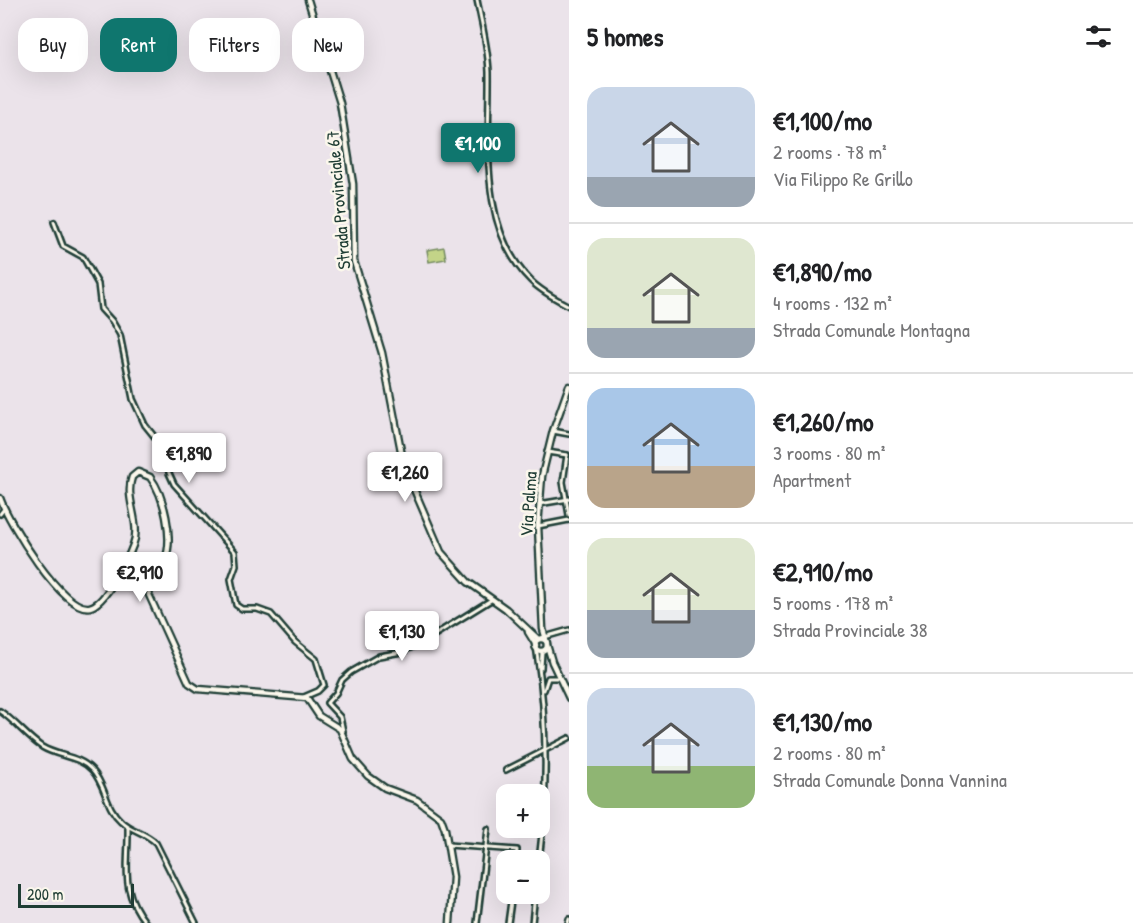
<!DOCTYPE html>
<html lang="en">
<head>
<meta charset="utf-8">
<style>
  :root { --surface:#fff; --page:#f2f2f2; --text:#202124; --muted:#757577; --line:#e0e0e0; --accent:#0f766e }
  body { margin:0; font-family:"Patrick Hand",sans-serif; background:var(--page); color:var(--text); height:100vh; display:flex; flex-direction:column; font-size:22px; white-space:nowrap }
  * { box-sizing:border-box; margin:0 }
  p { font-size:20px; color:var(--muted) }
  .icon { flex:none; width:33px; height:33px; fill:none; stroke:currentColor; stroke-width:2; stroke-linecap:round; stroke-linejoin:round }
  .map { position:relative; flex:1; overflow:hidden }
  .side { display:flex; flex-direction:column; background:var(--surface); width:564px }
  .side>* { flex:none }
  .top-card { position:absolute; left:18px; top:18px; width:460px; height:54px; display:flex; gap:12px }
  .buttons { position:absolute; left:496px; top:784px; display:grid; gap:12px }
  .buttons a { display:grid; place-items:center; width:54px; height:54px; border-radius:12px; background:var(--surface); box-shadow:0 6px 24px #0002; font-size:30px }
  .scale { position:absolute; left:18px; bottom:15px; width:116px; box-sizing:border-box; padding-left:6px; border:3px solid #1f3d34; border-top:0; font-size:16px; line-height:21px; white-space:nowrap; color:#1f3d34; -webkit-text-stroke:4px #fbf7ec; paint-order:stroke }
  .price { position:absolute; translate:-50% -51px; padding:0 14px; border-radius:6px; background:#fff; color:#222; font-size:20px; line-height:39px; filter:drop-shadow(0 2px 3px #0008) }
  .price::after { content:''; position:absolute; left:50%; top:36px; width:18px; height:14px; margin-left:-9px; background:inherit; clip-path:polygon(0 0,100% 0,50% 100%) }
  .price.on { background:var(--accent); color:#fff }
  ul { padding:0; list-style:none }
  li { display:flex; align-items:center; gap:18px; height:150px; padding:0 18px }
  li+li { border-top:2px solid var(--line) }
  li span { display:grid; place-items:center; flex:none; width:168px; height:120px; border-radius:18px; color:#555 }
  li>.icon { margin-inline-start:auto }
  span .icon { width:72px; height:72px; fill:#fffc; stroke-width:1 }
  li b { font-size:26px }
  h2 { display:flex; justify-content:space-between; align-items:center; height:72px; padding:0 18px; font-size:26px }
  .pill { padding:0 21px; border-radius:18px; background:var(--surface); box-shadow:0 6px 24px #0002; font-size:21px; line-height:54px }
  .pill.on { background:var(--accent); color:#fff }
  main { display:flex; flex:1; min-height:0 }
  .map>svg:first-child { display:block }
  .green { fill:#c3d488; stroke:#71885e; stroke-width:1.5 }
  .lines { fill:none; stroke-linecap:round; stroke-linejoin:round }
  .minor-casing { stroke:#1f3d34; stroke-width:8 }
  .tertiary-casing { stroke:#1f3d34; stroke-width:9 }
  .secondary-casing { stroke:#1f3d34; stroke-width:9 }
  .minor { stroke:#fbf7ec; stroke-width:3 }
  .tertiary { stroke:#fbf7ec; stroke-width:4.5 }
  .secondary { stroke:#fbf7ec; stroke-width:4.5 }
  .labels { text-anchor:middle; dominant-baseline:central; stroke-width:5; stroke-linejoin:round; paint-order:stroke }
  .street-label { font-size:18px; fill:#1f3d34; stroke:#fbf7ec }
</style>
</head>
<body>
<main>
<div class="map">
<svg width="569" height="923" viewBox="0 0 569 923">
  <rect width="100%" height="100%" fill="#ebe3ea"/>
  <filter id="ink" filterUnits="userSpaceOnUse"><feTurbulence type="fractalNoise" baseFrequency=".0167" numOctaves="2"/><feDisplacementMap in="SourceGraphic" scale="12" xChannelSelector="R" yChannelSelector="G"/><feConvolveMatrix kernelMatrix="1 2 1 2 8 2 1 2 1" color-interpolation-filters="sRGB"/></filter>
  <g filter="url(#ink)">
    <polygon class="green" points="444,247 446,259 429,262 427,250"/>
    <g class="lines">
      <defs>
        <g id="minor">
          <path d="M477 0C482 24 488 48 489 72 490 140 477 227 531 281 542 292 556 299 569 306"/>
          <polyline points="54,222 63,246 83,257 98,284 101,309 112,321 120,335 133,399 145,425 166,451 169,473 174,484 235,552 236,565 231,579 236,605 242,609 257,609 271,614 295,642 316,659 324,685 318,691 304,697"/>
          <polyline points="553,431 569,434"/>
          <polyline points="547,452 567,455"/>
          <polyline points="567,455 563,482 569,515"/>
          <polyline points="539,504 569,499"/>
          <polyline points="0,514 4,509"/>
          <polyline points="538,526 569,520"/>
          <polyline points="541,638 569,630"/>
          <path d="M536 646C547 716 548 790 539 861"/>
          <polyline points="541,668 542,652"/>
          <polyline points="544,690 548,678 559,678"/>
          <path d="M0 711C15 721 27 737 42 747 58 757 78 755 92 770 106 785 105 807 121 821 131 831 145 832 156 843L196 923"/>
          <polyline points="343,731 340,717 327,703 336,693 342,680 351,672 379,656 402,652 423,642 491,600"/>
          <polyline points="506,770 569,738"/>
          <path d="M128 827C129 866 119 890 146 923"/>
          <polyline points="448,845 517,850 516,861"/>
          <polyline points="477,923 488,829"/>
          <polyline points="508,923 512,894"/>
          <polyline points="532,923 535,894"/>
          <polyline points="568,923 569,919"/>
        </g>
        <g id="tertiary">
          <polyline points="308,0 340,103 353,184 354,261 382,353 404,466 441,552 468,582 506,609 538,639"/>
          <path d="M0 498C8 521 63 613 90 607 105 604 128 559 133 545 142 523 124 499 132 477L138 472 150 477C164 495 174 538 165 560 160 571 149 583 149 595L189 683 198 689 307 698 319 716 340 729 353 759 368 776 385 788 417 800 441 818 445 829 453 877 450 923"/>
          <polyline points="528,632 536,645"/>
        </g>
        <g id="secondary">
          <circle cx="541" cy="645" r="6"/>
          <polyline points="547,643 543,629 538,526 542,476 553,431 569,386"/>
          <polyline points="547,645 552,662 569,698"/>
        </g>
      </defs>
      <use href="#minor" class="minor-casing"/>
      <use href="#tertiary" class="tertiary-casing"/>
      <use href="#secondary" class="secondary-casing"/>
      <use href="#minor" class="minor"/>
      <use href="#tertiary" class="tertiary"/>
      <use href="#secondary" class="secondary"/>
    </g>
  </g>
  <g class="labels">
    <g class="street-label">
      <text transform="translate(338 200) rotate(-95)">Strada Provinciale 67</text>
      <text transform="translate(528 504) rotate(-86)">Via Palma</text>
    </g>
  </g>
</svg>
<div class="buttons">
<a>+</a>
<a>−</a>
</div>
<div class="scale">200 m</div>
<b class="price on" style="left:478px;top:174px">€1,100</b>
<b class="price" style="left:189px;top:484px">€1,890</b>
<b class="price" style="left:405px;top:503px">€1,260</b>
<b class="price" style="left:140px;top:603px">€2,910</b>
<b class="price" style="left:402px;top:662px">€1,130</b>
<div class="top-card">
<a class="pill">Buy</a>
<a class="pill on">Rent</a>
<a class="pill">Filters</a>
<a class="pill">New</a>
</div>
</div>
<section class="side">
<h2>5 homes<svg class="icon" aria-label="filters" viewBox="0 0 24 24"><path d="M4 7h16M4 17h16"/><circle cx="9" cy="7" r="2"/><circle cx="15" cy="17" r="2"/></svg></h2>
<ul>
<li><span style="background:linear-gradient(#c9d6e8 75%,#9aa5b1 0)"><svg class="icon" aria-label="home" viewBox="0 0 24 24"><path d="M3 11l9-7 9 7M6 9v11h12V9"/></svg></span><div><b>€1,100/mo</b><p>2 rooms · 78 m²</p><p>Via Filippo Re Grillo</p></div></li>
<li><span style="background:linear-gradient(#dfe7d0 75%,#9aa5b1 0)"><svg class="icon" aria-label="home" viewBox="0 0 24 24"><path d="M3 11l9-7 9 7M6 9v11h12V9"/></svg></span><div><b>€1,890/mo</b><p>4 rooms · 132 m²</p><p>Strada Comunale Montagna</p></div></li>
<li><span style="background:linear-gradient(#a9c7e8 65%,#b9a48a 0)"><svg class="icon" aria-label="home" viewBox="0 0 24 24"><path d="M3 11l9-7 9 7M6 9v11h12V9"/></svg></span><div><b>€1,260/mo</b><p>3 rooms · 80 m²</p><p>Apartment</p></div></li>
<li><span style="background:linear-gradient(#dfe7d0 60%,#9aa5b1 0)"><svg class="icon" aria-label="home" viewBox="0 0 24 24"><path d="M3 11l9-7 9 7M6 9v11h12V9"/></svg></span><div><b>€2,910/mo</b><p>5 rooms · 178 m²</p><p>Strada Provinciale 38</p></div></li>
<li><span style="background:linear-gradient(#c9d6e8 65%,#8fb573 0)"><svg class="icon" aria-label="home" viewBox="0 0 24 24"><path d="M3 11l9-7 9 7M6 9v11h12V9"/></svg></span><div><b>€1,130/mo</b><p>2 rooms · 80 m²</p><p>Strada Comunale Donna Vannina</p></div></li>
</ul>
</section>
</main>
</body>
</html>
